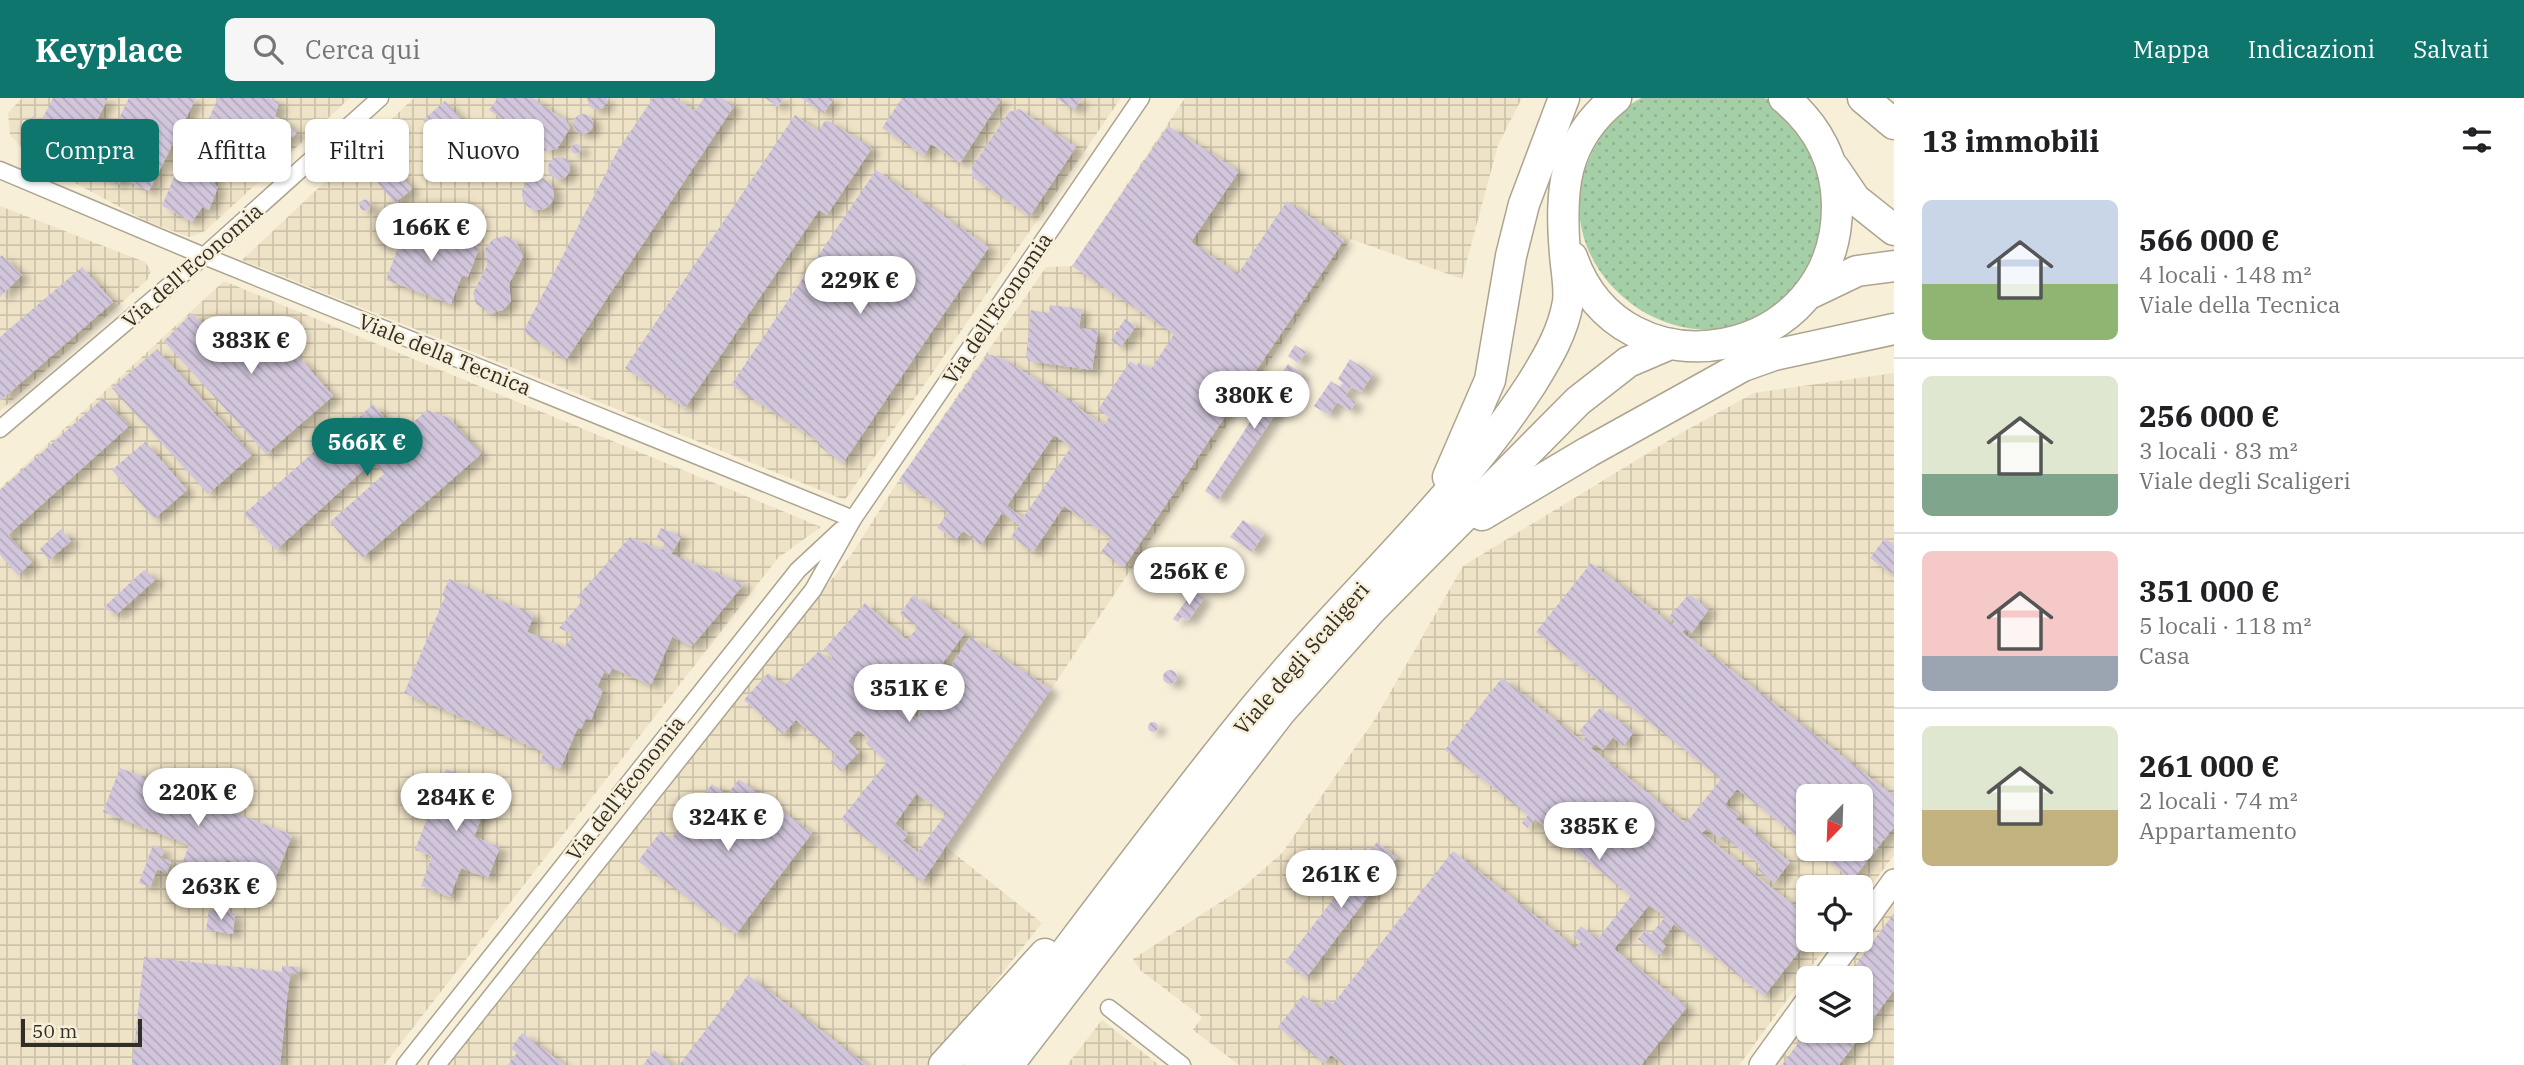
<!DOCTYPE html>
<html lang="it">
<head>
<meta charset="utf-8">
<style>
  :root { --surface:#fff; --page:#f6f6f6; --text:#202124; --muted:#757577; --line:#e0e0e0; --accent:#0f766e }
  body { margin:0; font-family:"IBM Plex Serif",serif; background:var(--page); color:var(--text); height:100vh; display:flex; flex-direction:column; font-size:26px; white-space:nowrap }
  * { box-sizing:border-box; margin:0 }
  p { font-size:23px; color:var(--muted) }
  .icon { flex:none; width:38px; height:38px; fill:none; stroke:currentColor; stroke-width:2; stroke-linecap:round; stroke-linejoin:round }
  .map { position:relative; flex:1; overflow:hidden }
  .drawer { display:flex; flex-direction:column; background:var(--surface); width:630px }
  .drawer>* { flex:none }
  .hud { position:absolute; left:21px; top:21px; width:665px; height:63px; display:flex; gap:14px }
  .needle { width:46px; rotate:203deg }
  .controls { position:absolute; left:1796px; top:686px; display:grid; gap:14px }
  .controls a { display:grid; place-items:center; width:77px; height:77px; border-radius:10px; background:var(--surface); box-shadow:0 2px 5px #0004; font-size:35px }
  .scale { position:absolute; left:21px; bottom:18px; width:121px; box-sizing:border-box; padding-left:7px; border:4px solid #312e25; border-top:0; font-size:19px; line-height:24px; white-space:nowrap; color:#312e25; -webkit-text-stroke:5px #f8efd9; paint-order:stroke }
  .price { position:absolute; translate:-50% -60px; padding:0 16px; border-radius:24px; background:#fff; color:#222; font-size:23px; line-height:46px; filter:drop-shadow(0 2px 4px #0008) }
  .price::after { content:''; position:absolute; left:50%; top:42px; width:21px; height:16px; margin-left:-10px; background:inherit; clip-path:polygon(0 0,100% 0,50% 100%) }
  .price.active { background:var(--accent); color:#fff }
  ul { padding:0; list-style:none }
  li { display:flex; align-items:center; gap:21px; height:175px; padding:0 28px }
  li+li { border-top:2px solid var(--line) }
  li span { display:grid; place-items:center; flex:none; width:196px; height:140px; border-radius:10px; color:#555 }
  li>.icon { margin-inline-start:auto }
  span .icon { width:84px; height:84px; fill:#fffc; stroke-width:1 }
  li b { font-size:30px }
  h2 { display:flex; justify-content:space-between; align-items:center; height:84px; padding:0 28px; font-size:30px }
  .chip { padding:0 24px; border-radius:10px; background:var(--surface); box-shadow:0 2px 5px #0004; font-size:24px; line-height:63px }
  .chip.active { background:var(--accent); color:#fff }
  header { display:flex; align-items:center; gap:42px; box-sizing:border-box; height:98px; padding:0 35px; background:var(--accent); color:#fff }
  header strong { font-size:33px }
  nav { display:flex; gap:38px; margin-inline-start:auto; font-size:24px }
  .search { width:490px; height:63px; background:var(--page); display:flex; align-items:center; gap:18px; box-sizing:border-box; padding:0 24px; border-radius:10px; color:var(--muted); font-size:26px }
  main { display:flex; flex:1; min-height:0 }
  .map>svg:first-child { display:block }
  .industrial { fill:url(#industrial-grid); fill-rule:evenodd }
  .green { fill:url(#green-dots) }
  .building { fill:url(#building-back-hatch); fill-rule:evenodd; filter:url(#shadow) }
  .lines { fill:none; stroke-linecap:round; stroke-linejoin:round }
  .street-casing { stroke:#aca48f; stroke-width:19 }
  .secondary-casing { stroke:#aca48f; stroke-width:26 }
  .highway-casing { stroke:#aca48f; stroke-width:33 }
  .street { stroke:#fff; stroke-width:16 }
  .secondary { stroke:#fff; stroke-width:23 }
  .highway { stroke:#fff; stroke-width:30 }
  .labels { text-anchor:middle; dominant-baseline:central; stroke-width:5; stroke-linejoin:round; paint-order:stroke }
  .street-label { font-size:21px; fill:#312e25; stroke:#f8efd9 }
</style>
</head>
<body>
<header>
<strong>Keyplace</strong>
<div class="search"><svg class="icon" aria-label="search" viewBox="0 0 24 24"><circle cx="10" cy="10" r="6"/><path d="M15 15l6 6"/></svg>Cerca qui</div>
<nav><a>Mappa</a><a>Indicazioni</a><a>Salvati</a></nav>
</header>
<main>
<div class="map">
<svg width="1894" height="967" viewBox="0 0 1894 967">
  <defs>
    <pattern id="industrial-grid" width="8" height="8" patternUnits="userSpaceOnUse" patternTransform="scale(1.75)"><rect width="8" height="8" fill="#efe3c7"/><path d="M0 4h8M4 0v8" fill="none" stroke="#cdc3ab"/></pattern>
    <pattern id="green-dots" width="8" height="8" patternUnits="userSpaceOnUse" patternTransform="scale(1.75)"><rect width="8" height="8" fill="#a5d0a7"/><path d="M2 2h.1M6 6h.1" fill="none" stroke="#8eb390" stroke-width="1.8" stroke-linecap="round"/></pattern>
    <pattern id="building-back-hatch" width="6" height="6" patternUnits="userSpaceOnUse" patternTransform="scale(1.75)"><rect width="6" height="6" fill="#d1c6db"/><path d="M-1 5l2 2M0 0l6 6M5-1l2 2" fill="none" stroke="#b4aabc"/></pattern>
    <filter id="shadow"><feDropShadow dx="8" dy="4.5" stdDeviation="3.5" flood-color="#0004"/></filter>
  </defs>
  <rect width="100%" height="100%" fill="#f8efd9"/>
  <g class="industrial">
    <polygon points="22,0 350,0 205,133 189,139 146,123 34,63 10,37 8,15"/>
    <polygon points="414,0 1121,0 845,402 242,162"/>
    <polygon points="1185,0 1522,0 1498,47 1462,181 1351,141 946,749 1042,825 929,967 448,967 851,457 899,382 1046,169 1072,168"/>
    <polygon points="0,108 145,164 151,173 147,182 0,313"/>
    <polygon points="224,183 821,429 778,460 384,967 0,967 0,390"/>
    <path d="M1894 275V757L1860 803V789H1808V842H1831L1739 967H1239L1193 932 1202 919 1140 872 1133 861 1241 791 1282 755 1375 621 1463 468 1681 335 1754 295ZM1808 698H1860V751H1808Z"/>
    <polygon points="1894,804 1894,967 1773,967 1808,920 1808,933 1860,933 1860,880 1837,880"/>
    <polygon points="1102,922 1159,967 1067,967"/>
  </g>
  <path class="green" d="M1642 0C1670 0 1698 0 1727 0 1738 0 1753 0 1764 0 1780 4 1789 19 1797 32 1805 45 1817 58 1823 72 1827 80 1824 94 1823 103 1822 147 1821 166 1788 198 1689 293 1528 169 1595 49 1606 30 1621 9 1642 0Z"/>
  <g class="building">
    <polygon points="53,0 108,0 86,45 78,40 73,48 79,51 71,65 27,41 33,30 28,27 33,18 41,23"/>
    <polygon points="129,0 196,0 149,93 122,80 119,87 92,74"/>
    <polygon points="218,0 269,0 279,4 275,18 286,24 297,35 269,59 259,48 233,38 213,86 218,89 209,112 202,109 192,124 162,108 177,72 182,74 202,24 207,25"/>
    <polygon points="498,0 533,0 561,20 565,20 570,30 557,51 544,53 543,49 489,12"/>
    <polygon points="587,0 607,0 607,3 603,10 596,12 589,8"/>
    <polygon points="653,0 676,0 695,13 704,0 722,0 734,8 566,262 523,234 618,52"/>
    <polygon points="765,0 784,0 778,9"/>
    <polygon points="801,0 834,0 824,15"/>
    <polygon points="902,0 1002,0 960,65 931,46 924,58 882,30"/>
    <polygon points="1056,0 1082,0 1074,12"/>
    <polygon points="445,3 481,43 460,63 423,22"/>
    <polygon points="1019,11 1076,49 1030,118 972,79 972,69 1009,14"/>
    <circle cx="583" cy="26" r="10"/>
    <polygon points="795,17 818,33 825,23 829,23 872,50 827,117 819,112 685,310 625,270"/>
    <path d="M1168 28 1239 73 1191 144 1238 176 1287 103 1344 142 1124 469 1101 454 1111 440 1064 408 1033 454 1011 439 1019 427 1002 415 981 447 972 441 975 437 970 438 963 433 956 442 937 430 948 414 899 382 988 256 1004 261 1073 305 1075 303 1079 306 1077 309 1104 327 1109 319 1098 312 1130 263 1137 268 1139 264 1151 271 1174 236 1072 168ZM1054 337 1071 349 1023 420 1007 408Z"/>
    <circle cx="576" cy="51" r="5"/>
    <circle cx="559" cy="70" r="11"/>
    <polygon points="388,62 412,91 395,105 371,76"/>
    <polygon points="876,72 989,149 843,365 819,348 821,345 731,287"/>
    <circle cx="538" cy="96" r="16"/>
    <circle cx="365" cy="107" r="5.5"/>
    <polygon points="408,123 479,150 468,179 462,177 451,206 386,182"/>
    <polygon points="505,138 516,143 523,159 509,186 511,203 503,212 491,215 476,206 473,195 487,168 485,151 493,141"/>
    <polygon points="2,157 22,177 0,199 0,159"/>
    <polygon points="82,169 113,204 0,303 0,239"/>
    <polygon points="1050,207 1082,211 1079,230 1098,232 1092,272 1029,263 1026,259 1031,212 1049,215"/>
    <polygon points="192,215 210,234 224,222 232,231 241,224 248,233 265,218 273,228 279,223 289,236 276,246 291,264 298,258 333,298 266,356 164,243"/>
    <polygon points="1125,221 1136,228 1121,249 1111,242"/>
    <polygon points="1295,247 1306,254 1298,265 1288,258"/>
    <polygon points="157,251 252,357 208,396 112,290"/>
    <polygon points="1350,261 1373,276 1361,294 1351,289 1345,298 1356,304 1350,313 1337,304 1329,317 1314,308 1331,283 1340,289 1343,285 1338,281"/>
    <polygon points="1288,266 1302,276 1218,402 1205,393"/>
    <polygon points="103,300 129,328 8,437 32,464 18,477 0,457 0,392"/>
    <polygon points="373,306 399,337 427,312 449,320 481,356 362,460 330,424 384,376 373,363 276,452 244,416 355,317 358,320"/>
    <polygon points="145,344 187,392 154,421 112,372"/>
    <polygon points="1243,422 1264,436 1252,454 1230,439"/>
    <polygon points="661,430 682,438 671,456 744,486 692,548 672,539 651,587 612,570 609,577 604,574 597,589 603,592 591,622 586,620 581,631 578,629 560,671 540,663 544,654 404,595 445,499 442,497 449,481 534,517 527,534 564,549 574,537 559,530 583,502 577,499 630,439 662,452 665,445 656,441"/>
    <polygon points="61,431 71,443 49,462 40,451"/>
    <polygon points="1885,440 1894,447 1894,471 1891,476 1870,460"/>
    <polygon points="1210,454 1217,458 1210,470 1203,466"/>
    <polygon points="1223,458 1234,464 1225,479 1214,473"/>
    <polygon points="1591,465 1672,526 1675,523 1669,519 1689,496 1709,511 1691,536 1685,531 1682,534 1894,698 1894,729 1852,782 1813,751 1860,751 1860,698 1808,698 1808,747 1737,691 1725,706 1739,717 1736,721 1749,731 1751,728 1756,733 1755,736 1790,764 1774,785 1757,771 1760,767 1723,738 1720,741 1706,731 1702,735 1808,818 1808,842 1764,898 1674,826 1661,844 1666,848 1659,857 1638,841 1646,832 1651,836 1665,819 1649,807 1614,851 1687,909 1641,967 1344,967 1331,957 1324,965 1278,929 1303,897 1320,910 1327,901 1333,906 1453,753 1576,850 1581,844 1573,838 1581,828 1598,841 1631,798 1535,721 1528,730 1522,725 1528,717 1445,652 1502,580 1582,643 1586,638 1579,633 1600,610 1621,624 1634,634 1623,648 1613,639 1603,652 1595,646 1591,650 1686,725 1721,681 1536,534"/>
    <polygon points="144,472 156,481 117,516 103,510"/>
    <polygon points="1193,493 1204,500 1188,523 1182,519 1178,524 1173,521"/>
    <path d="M913 497 965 535 908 612 917 620 970 539 1051 591 922 784 841 721 887 664 866 645 869 641 858 632 848 643 859 654 841 673 831 663 836 657 796 622 783 636 744 602 768 575 784 588 819 553 830 562 833 559 824 551 865 505 907 542 918 529 900 516ZM916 696 946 716 918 754 903 743 908 736 895 726Z"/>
    <circle cx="1170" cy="579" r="7"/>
    <circle cx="1153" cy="629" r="5"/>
    <polygon points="120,670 292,737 275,781 227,762 216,788 179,774 189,747 103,714"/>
    <polygon points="446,671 493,689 474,739 500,749 488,780 461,770 450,799 421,788 432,758 415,752"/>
    <polygon points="739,681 812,735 736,836 638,763 661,733 671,741 712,686 727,697"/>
    <polygon points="1377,744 1397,760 1306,880 1285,864"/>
    <polygon points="153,747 164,752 161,760 171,763 167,775 157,771 150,789 139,785"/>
    <polygon points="209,812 235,815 233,836 206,832"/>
    <polygon points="1894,815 1894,892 1839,967 1782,967 1807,933 1860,933 1860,880 1846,880"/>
    <polygon points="144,859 282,874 282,868 299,869 298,876 290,875 280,967 132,967"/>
    <polygon points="748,877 790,909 867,967 679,967"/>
    <polygon points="522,935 565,967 508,967 517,955 511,950"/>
    <polygon points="654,952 673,967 643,967"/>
  </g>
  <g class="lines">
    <defs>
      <g id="street">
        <polyline points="0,72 204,158 853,421"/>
        <polyline points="0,331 204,158 380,0"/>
        <polyline points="1109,910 1182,967"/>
        <polyline points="405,967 798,472 841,432"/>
        <polyline points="437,967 813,492 853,421 1141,0"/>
      </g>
      <g id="secondary">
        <polyline points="1860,830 1894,783"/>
        <polyline points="1824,880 1852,842"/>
        <polyline points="1761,967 1808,902"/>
      </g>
      <g id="highway">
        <polyline points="1863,0 1894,26"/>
        <polyline points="1834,70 1855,101 1894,132"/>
        <path d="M1572 159C1622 303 1839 264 1837 106 1836 63 1817 27 1784 0"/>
        <polyline points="1811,195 1857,173 1894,168"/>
        <polyline points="1448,379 1490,282 1511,158 1524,106 1564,0"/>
        <polyline points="1482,417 1588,354 1743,268 1774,257 1894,231"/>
        <polyline points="944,967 1045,856"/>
        <path d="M980 967C1071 849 1159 727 1253 612 1344 500 1454 406 1532 285 1548 259 1563 234 1568 204 1570 189 1566 171 1565 156 1560 94 1562 43 1616 0"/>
        <polyline points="1008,967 1281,613 1370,513 1578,303 1628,264 1670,246"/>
      </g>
    </defs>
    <use href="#street" class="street-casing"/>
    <use href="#secondary" class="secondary-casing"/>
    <use href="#highway" class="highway-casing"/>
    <use href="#street" class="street"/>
    <use href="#secondary" class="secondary"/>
    <use href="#highway" class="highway"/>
  </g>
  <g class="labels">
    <g class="street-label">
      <text transform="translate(192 167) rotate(-41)">Via dell'Economia</text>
      <text transform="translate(997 210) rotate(-56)">Via dell'Economia</text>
      <text transform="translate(445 256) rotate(22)">Viale della Tecnica</text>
      <text transform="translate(1301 560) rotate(-49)">Viale degli Scaligeri</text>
      <text transform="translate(625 690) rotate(-52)">Via dell'Economia</text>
    </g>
  </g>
</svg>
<div class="controls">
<a><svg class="needle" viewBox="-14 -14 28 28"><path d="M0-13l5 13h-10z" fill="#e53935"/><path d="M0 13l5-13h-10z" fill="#757577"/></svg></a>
<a><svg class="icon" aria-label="locate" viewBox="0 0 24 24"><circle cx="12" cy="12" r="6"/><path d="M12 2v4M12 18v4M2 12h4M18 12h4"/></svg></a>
<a><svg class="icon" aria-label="layers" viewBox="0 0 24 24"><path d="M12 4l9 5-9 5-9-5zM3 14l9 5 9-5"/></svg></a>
</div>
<div class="scale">50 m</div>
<b class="price" style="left:431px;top:165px">166K €</b>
<b class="price" style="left:860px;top:218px">229K €</b>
<b class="price" style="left:251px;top:278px">383K €</b>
<b class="price" style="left:1254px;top:333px">380K €</b>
<b class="price active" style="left:367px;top:380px">566K €</b>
<b class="price" style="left:1189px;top:509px">256K €</b>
<b class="price" style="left:909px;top:626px">351K €</b>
<b class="price" style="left:198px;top:730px">220K €</b>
<b class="price" style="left:456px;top:735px">284K €</b>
<b class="price" style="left:728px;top:755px">324K €</b>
<b class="price" style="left:1599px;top:764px">385K €</b>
<b class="price" style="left:1341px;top:812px">261K €</b>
<b class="price" style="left:221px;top:824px">263K €</b>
<div class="hud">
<a class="chip active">Compra</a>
<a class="chip">Affitta</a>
<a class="chip">Filtri</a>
<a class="chip">Nuovo</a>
</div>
</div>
<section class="drawer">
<h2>13 immobili<svg class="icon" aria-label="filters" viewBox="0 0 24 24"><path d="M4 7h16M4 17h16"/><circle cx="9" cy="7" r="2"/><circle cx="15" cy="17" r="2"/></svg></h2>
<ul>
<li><span style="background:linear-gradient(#c9d6e8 60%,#8fb573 0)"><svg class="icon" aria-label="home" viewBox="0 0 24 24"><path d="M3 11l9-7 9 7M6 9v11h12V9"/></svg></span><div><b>566 000 €</b><p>4 locali · 148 m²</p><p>Viale della Tecnica</p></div></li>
<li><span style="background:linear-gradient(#dfe7d0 70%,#7fa58c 0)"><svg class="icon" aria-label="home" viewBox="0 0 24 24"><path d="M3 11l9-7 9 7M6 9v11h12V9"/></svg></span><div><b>256 000 €</b><p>3 locali · 83 m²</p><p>Viale degli Scaligeri</p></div></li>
<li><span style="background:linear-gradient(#f6c9c9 75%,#9aa5b1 0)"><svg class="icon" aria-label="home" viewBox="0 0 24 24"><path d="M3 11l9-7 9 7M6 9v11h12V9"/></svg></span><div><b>351 000 €</b><p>5 locali · 118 m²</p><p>Casa</p></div></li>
<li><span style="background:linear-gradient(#dfe7d0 60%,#c2b280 0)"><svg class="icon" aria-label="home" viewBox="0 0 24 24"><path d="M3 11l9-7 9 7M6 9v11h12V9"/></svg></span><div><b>261 000 €</b><p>2 locali · 74 m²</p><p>Appartamento</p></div></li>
</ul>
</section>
</main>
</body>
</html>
